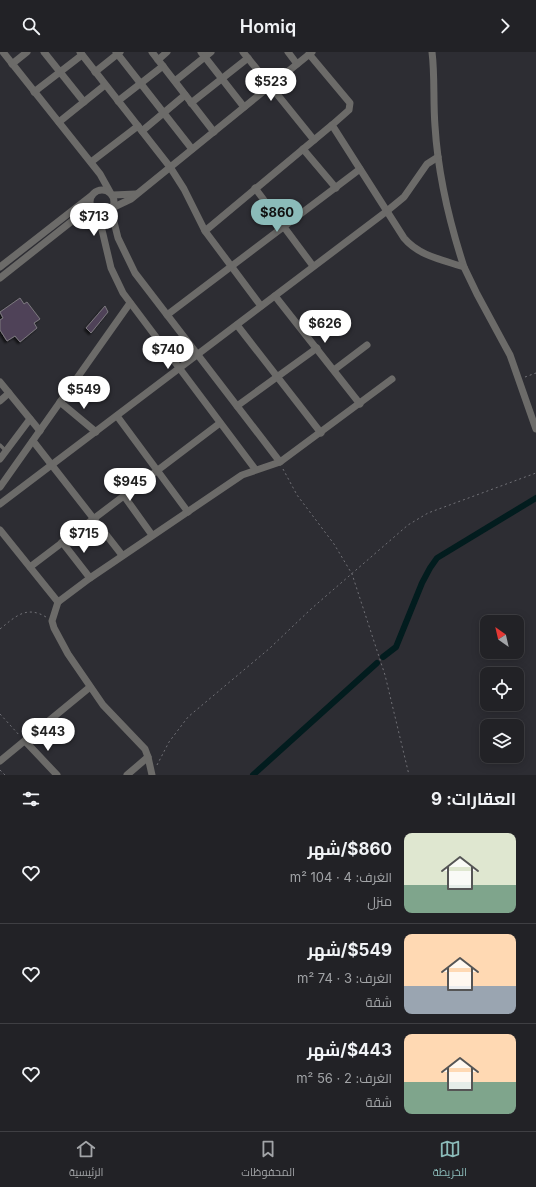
<!DOCTYPE html>
<html lang="ar">
<head>
<meta charset="utf-8">
<style>
  :root { --surface:#222226; --page:#2e2f32; --text:#f1f3f6; --muted:#a2a4a7; --line:#3f3f43; --accent:#8bbbb9 }
  body { margin:0; font-family:Inter,Cairo,sans-serif; background:var(--page); color:var(--text); direction:rtl; height:100vh; display:flex; flex-direction:column; font-size:15px; white-space:nowrap }
  * { box-sizing:border-box; margin:0 }
  p { font-size:13px; color:var(--muted) }
  .icon { flex:none; width:22px; height:22px; fill:none; stroke:currentColor; stroke-width:2; stroke-linecap:round; stroke-linejoin:round }
  .map { position:relative; height:723px; overflow:hidden; direction:ltr }
  .sheet { display:flex; flex-direction:column; background:var(--surface); flex:1 }
  .sheet>* { flex:none }
  .needle { width:26px; rotate:326deg }
  .buttons { position:absolute; left:480px; top:563px; display:grid; gap:8px }
  .buttons a { display:grid; place-items:center; width:44px; height:44px; border-radius:8px; background:var(--surface); box-shadow:0 2px 10px #0003,0 0 0 1px var(--line); font-size:20px }
  .price { position:absolute; translate:-50% -34px; padding:0 9px; border-radius:14px; background:#fff; color:#222; font-size:13px; line-height:26px; filter:drop-shadow(0 1px 2px #0008) }
  .price::after { content:''; position:absolute; left:50%; top:24px; width:12px; height:9px; margin-left:-6px; background:inherit; clip-path:polygon(0 0,100% 0,50% 100%) }
  .price.selected { background:var(--accent); color:#111 }
  ul { padding:0; list-style:none }
  li { display:flex; align-items:center; gap:12px; height:100px; padding:0 20px }
  li+li { border-top:1px solid var(--line) }
  li span { display:grid; place-items:center; flex:none; width:112px; height:80px; border-radius:8px; color:#555 }
  li>.icon { margin-inline-start:auto }
  span .icon { width:48px; height:48px; fill:#fffc; stroke-width:1 }
  li b { font-size:17px }
  h2 { display:flex; justify-content:space-between; align-items:center; height:48px; padding:0 20px; font-size:17px }
  header { display:flex; justify-content:space-between; align-items:center; height:52px; padding:0 20px; background:var(--surface); font-size:18px; font-weight:600 }
  .menu { display:flex; justify-content:space-around; align-items:center; height:56px; border-top:1px solid var(--line); background:var(--surface); font-size:11px; color:var(--muted) }
  .menu a { display:grid; justify-items:center; gap:2px }
  .menu .selected { color:var(--accent) }
  .map>svg:first-child { display:block }
  .lines { fill:none; stroke-linecap:round; stroke-linejoin:round }
  .canal { stroke:#021c1e; stroke-width:6 }
  .building { fill:#4f4259; stroke:#7c797e; filter:url(#shadow) }
  .path { stroke:#717177; stroke-width:1; stroke-dasharray:2 3; stroke-linecap:butt }
  .service { stroke:#6c6b69; stroke-width:3.5 }
  .minor { stroke:#6c6b69; stroke-width:7 }
</style>
</head>
<body>
<header><svg class="icon" aria-label="forward" viewBox="0 0 24 24"><path d="M9 5l7 7-7 7"/></svg>Homiq<svg class="icon" aria-label="search" viewBox="0 0 24 24"><circle cx="10" cy="10" r="6"/><path d="M15 15l6 6"/></svg></header>
<div class="map">
<svg width="536" height="723" viewBox="0 0 536 723">
  <defs>
    <filter id="shadow"><feDropShadow dx="-2" dy="2" stdDeviation="1" flood-color="#0009"/></filter>
  </defs>
  <rect width="100%" height="100%" fill="#2d2d33"/>
  <g class="lines">
    <g class="canal">
      <polyline points="383,605 396,595 422,531 430,516 437,506 536,446"/>
      <polyline points="253,723 377,611"/>
    </g>
  </g>
  <g class="building">
    <polygon points="20,246 24,252 27,250 40,267 34,271 37,276 20,290 15,284 7,289 0,278 0,268 3,266 0,260"/>
    <polygon points="105,254 108,260 91,281 86,276"/>
  </g>
  <g class="lines">
    <g class="path">
      <polyline points="525,325 536,321"/>
      <polyline points="283,417 297,443 334,492 352,522 385,623 409,723"/>
      <path d="M0 577C15 565 26 553 46 565"/>
      <polyline points="0,662 20,684"/>
      <polyline points="157,713 169,690 188,665 270,596 311,557 408,473 428,461 536,421"/>
      <polyline points="0,718 5,723"/>
    </g>
    <polyline class="service" points="0,393 6,399"/>
    <g class="minor">
      <polyline points="3,0 100,122 110,140"/>
      <polyline points="44,0 84,50"/>
      <polyline points="80,0 170,115 184,137 205,179"/>
      <polyline points="116,0 192,97"/>
      <polyline points="152,0 214,80"/>
      <polyline points="201,0 244,55"/>
      <polyline points="243,0 314,88"/>
      <polyline points="288,0 297,12"/>
      <path d="M432 0C435 24 433 49 435 74 438 123 449 169 464 215"/>
      <path d="M309 2 350 51 349 58 332 73 404 186C419 204 443 208 464 215L477 242 510 303 536 377"/>
      <polyline points="158,8 167,0"/>
      <polyline points="12,12 27,0"/>
      <polyline points="95,20 120,0"/>
      <polyline points="175,29 211,0"/>
      <polyline points="34,40 82,3"/>
      <polyline points="118,49 163,14"/>
      <polyline points="191,51 248,6"/>
      <polyline points="59,70 105,33"/>
      <polyline points="142,79 185,43"/>
      <polyline points="303,97 336,136"/>
      <polyline points="91,110 138,74"/>
      <polyline points="255,136 313,214"/>
      <circle cx="102" cy="150" r="12"/>
      <polyline points="113,143 136,142"/>
      <polyline points="112,156 131,147 312,0"/>
      <polyline points="111,158 118,186 135,221 280,410"/>
      <polyline points="98,161 111,216 123,241 255,417"/>
      <polyline points="0,215 91,144"/>
      <polyline points="0,226 91,154"/>
      <polyline points="275,244 360,352"/>
      <polyline points="261,254 205,179 332,73"/>
      <polyline points="167,263 360,117"/>
      <polyline points="237,273 321,381"/>
      <polyline points="334,318 367,293"/>
      <polyline points="0,330 40,379"/>
      <polyline points="0,349 9,341"/>
      <polyline points="60,350 96,380"/>
      <polyline points="237,354 317,296"/>
      <polyline points="117,364 188,460"/>
      <polyline points="33,389 122,503"/>
      <polyline points="0,407 30,367"/>
      <polyline points="0,435 130,251"/>
      <polyline points="124,444 152,483"/>
      <polyline points="0,452 387,159 404,145 427,112 438,105"/>
      <polyline points="0,478 58,550"/>
      <polyline points="62,490 90,526"/>
      <polyline points="30,515 220,371"/>
      <polyline points="25,689 57,723"/>
      <polyline points="0,709 90,635"/>
      <polyline points="127,723 148,705"/>
      <polyline points="152,723 148,705 145,697 103,653 68,602 54,576 52,569 58,550 90,526 242,423 280,410 392,327"/>
    </g>
  </g>
</svg>
<div class="buttons">
<a><svg class="needle" viewBox="-14 -14 28 28"><path d="M0-13l5 13h-10z" fill="#e53935"/><path d="M0 13l5-13h-10z" fill="#a2a4a7"/></svg></a>
<a><svg class="icon" aria-label="locate" viewBox="0 0 24 24"><circle cx="12" cy="12" r="6"/><path d="M12 2v4M12 18v4M2 12h4M18 12h4"/></svg></a>
<a><svg class="icon" aria-label="layers" viewBox="0 0 24 24"><path d="M12 4l9 5-9 5-9-5zM3 14l9 5 9-5"/></svg></a>
</div>
<b class="price" style="left:271px;top:50px">$523</b>
<b class="price selected" style="left:277px;top:181px">$860</b>
<b class="price" style="left:94px;top:185px">$713</b>
<b class="price" style="left:325px;top:292px">$626</b>
<b class="price" style="left:168px;top:318px">$740</b>
<b class="price" style="left:84px;top:358px">$549</b>
<b class="price" style="left:130px;top:450px">$945</b>
<b class="price" style="left:84px;top:502px">$715</b>
<b class="price" style="left:48px;top:700px">$443</b>
</div>
<section class="sheet">
<h2>العقارات: 9<svg class="icon" aria-label="filters" viewBox="0 0 24 24"><path d="M4 7h16M4 17h16"/><circle cx="9" cy="7" r="2"/><circle cx="15" cy="17" r="2"/></svg></h2>
<ul>
<li><span style="background:linear-gradient(#dfe7d0 65%,#7fa58c 0)"><svg class="icon" aria-label="home" viewBox="0 0 24 24"><path d="M3 11l9-7 9 7M6 9v11h12V9"/></svg></span><div><b>$860/شهر</b><p>الغرف: 4 · 104 m²</p><p>منزل</p></div><svg class="icon" aria-label="heart" viewBox="0 0 24 24"><path d="M12 20l-8-8c-3-5 5-10 8-4 3-6 11-1 8 4z"/></svg></li>
<li><span style="background:linear-gradient(#ffd9b3 65%,#9aa5b1 0)"><svg class="icon" aria-label="home" viewBox="0 0 24 24"><path d="M3 11l9-7 9 7M6 9v11h12V9"/></svg></span><div><b>$549/شهر</b><p>الغرف: 3 · 74 m²</p><p>شقة</p></div><svg class="icon" aria-label="heart" viewBox="0 0 24 24"><path d="M12 20l-8-8c-3-5 5-10 8-4 3-6 11-1 8 4z"/></svg></li>
<li><span style="background:linear-gradient(#ffd9b3 60%,#7fa58c 0)"><svg class="icon" aria-label="home" viewBox="0 0 24 24"><path d="M3 11l9-7 9 7M6 9v11h12V9"/></svg></span><div><b>$443/شهر</b><p>الغرف: 2 · 56 m²</p><p>شقة</p></div><svg class="icon" aria-label="heart" viewBox="0 0 24 24"><path d="M12 20l-8-8c-3-5 5-10 8-4 3-6 11-1 8 4z"/></svg></li>
</ul>
</section>
<nav class="menu">
<a class="selected"><svg class="icon" aria-label="map" viewBox="0 0 24 24"><path d="M3 6l6-2 6 2 6-2v14l-6 2-6-2-6 2zM9 4v14M15 6v14"/></svg>الخريطة</a>
<a><svg class="icon" aria-label="saved" viewBox="0 0 24 24"><path d="M7 4h10v16l-5-4-5 4z"/></svg>المحفوظات</a>
<a><svg class="icon" aria-label="home" viewBox="0 0 24 24"><path d="M3 11l9-7 9 7M6 9v11h12V9"/></svg>الرئيسية</a>
</nav>
</body>
</html>
